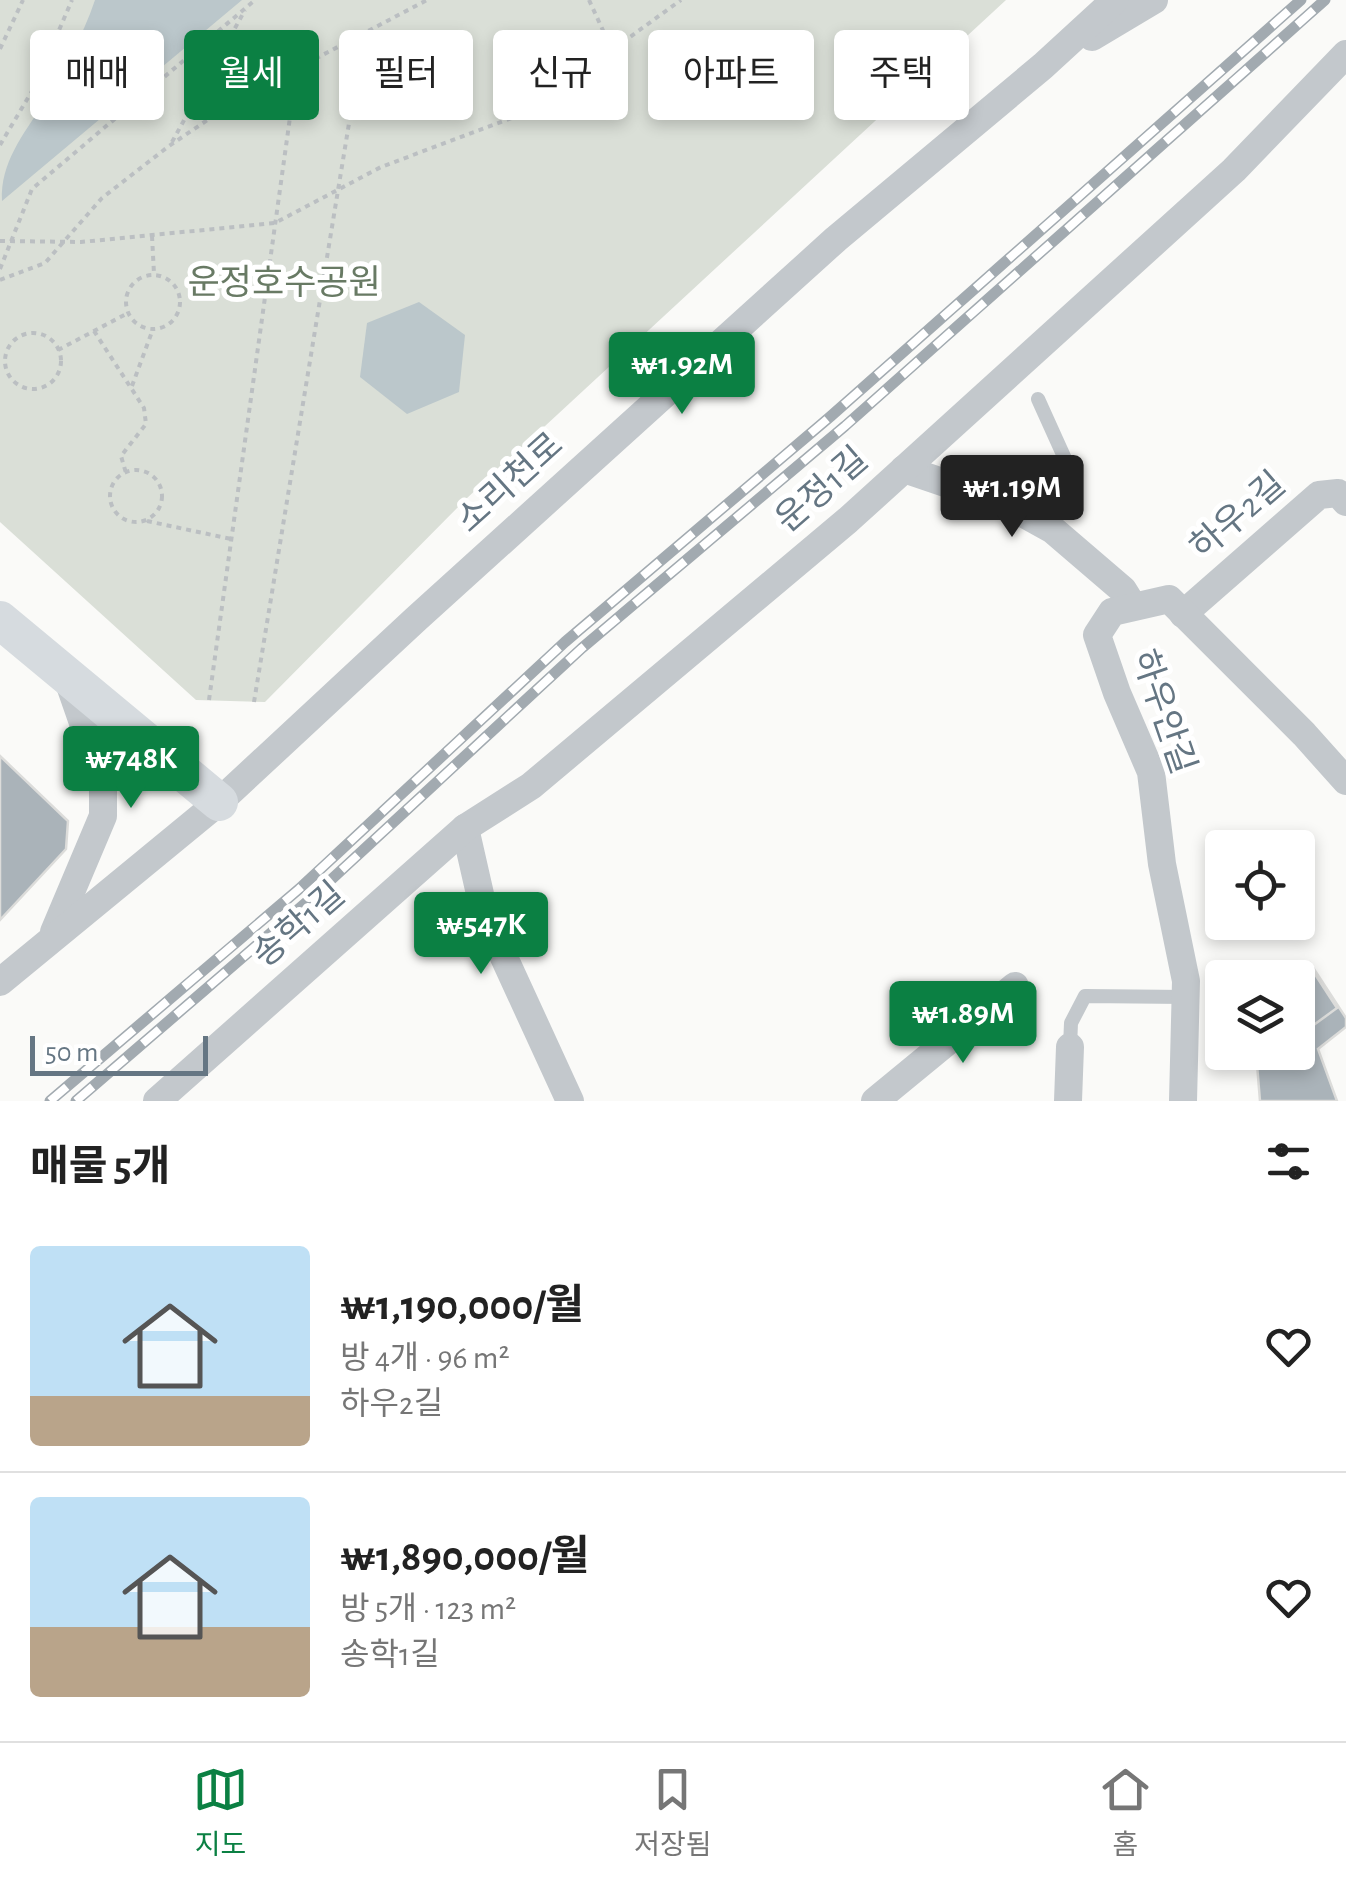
<!DOCTYPE html>
<html lang="ko">
<head>
<meta charset="utf-8">
<style>
  :root { --surface:#fff; --page:#f6f6f6; --text:#222; --muted:#767676; --line:#e0e0e0; --accent:#0b8043 }
  body { margin:0; font-family:"Alegreya Sans","Noto Sans KR",sans-serif; background:var(--page); color:var(--text); height:100vh; display:flex; flex-direction:column; font-size:38px; white-space:nowrap }
  * { box-sizing:border-box; margin:0 }
  p { font-size:32px; color:var(--muted) }
  .icon { flex:none; width:55px; height:55px; fill:none; stroke:currentColor; stroke-width:2; stroke-linecap:round; stroke-linejoin:round }
  .map { position:relative; height:1101px; overflow:hidden }
  .panel { display:flex; flex-direction:column; background:var(--surface); flex:1 }
  .panel>* { flex:none }
  .hud { position:absolute; left:30px; top:30px; width:1288px; height:90px; display:flex; gap:20px }
  .fabs { position:absolute; left:1205px; top:830px; display:grid; gap:20px }
  .fabs a { display:grid; place-items:center; width:110px; height:110px; border-radius:10px; background:var(--surface); box-shadow:0 5px 15px #0003; font-size:50px }
  .scale { position:absolute; left:30px; bottom:25px; width:178px; box-sizing:border-box; padding-left:10px; border:5px solid #657683; border-top:0; font-size:28px; line-height:35px; white-space:nowrap; color:#657683; -webkit-text-stroke:8px #fff; paint-order:stroke }
  .price { position:absolute; translate:-50% -85px; padding:0 22px; border-radius:10px; background:var(--accent); color:#fff; font-size:32px; line-height:65px; filter:drop-shadow(0 2px 5px #0008) }
  .price::after { content:''; position:absolute; left:50%; top:60px; width:30px; height:22px; margin-left:-15px; background:inherit; clip-path:polygon(0 0,100% 0,50% 100%) }
  .price.on { background:#222; color:#fff }
  ul { padding:0; list-style:none }
  li { display:flex; align-items:center; gap:30px; height:250px; padding:0 30px }
  li+li { border-top:2px solid var(--line) }
  li span { display:grid; place-items:center; flex:none; width:280px; height:200px; border-radius:10px; color:#555 }
  li>.icon { margin-inline-start:auto }
  span .icon { width:120px; height:120px; fill:#fffc; stroke-width:1 }
  li b { font-size:42px }
  h2 { display:flex; justify-content:space-between; align-items:center; height:120px; padding:0 30px; font-size:42px }
  .chip { padding:0 35px; border-radius:10px; background:var(--surface); box-shadow:0 5px 15px #0003; font-size:35px; line-height:90px }
  .chip.on { background:var(--accent); color:#fff }
  .tabs { display:flex; justify-content:space-around; align-items:center; height:140px; border-top:2px solid var(--line); background:var(--surface); font-size:28px; color:var(--muted) }
  .tabs a { display:grid; justify-items:center; gap:5px }
  .tabs .on { color:var(--accent) }
  .map>svg:first-child { display:block }
  .green { fill:#dadfd7 }
  .water { fill:#bbc7cb }
  .building { fill:#aab3b9; stroke:#dcdcda; stroke-width:2.5 }
  .lines { fill:none; stroke-linecap:round; stroke-linejoin:round }
  .path { stroke:#bbbfc2; stroke-width:4; stroke-dasharray:5 5; stroke-linecap:butt }
  .lane { stroke:#c3c8cc; stroke-width:14 }
  .street { stroke:#c3c8cc; stroke-width:28 }
  .secondary { stroke:#d6dbdf; stroke-width:38 }
  .rail-casing { stroke:#a2aab0; stroke-width:11 }
  .rail { stroke:#fff; stroke-width:8; stroke-dasharray:22; stroke-linecap:butt }
  .labels { text-anchor:middle; dominant-baseline:central; stroke-width:10; stroke-linejoin:round; paint-order:stroke }
  .park-label { font-size:35px; fill:#687a64; stroke:#fff }
  .street-label { font-size:35px; fill:#657683; stroke:#fff }
</style>
</head>
<body>
<div class="map">
<svg width="1346" height="1101" viewBox="0 0 1346 1101">
  <rect width="100%" height="100%" fill="#fafaf8"/>
  <polygon class="green" points="0,0 1006,0 466,499 265,702 196,700 0,522"/>
  <g class="water">
    <path d="M95 0H242L2 201C0 163 23 135 43 104 63 71 83 36 95 0Z"/>
    <polygon points="419,302 465,335 459,392 407,414 360,377 367,323"/>
  </g>
  <g class="building">
    <polygon points="0,756 68,821 66,849 0,920"/>
    <polygon points="1310,963 1346,1018 1346,1027 1318,1049 1337,1101 1260,1101 1256,1052 1298,1052 1298,978 1251,978 1250,965"/>
    <polygon points="1309,965 1337,1008 1304,1032 1298,1033 1298,978 1253,978 1252,968"/>
  </g>
  <g class="lines">
    <g class="path">
      <polyline points="589,0 612,50"/>
      <polyline points="0,49 23,0"/>
      <polyline points="172,142 245,10"/>
      <polyline points="0,145 35,86 72,0"/>
      <polyline points="152,236 154,274"/>
      <polyline points="0,241 81,242 275,223 381,167 525,113 681,0"/>
      <polyline points="0,269 32,189 255,0"/>
      <circle cx="153" cy="302" r="27"/>
      <polyline points="0,280 45,263 102,198 169,146 237,100 427,0"/>
      <polyline points="94,331 144,408 146,424 121,456 126,473"/>
      <circle cx="33" cy="361" r="28"/>
      <polyline points="58,350 128,313"/>
      <polyline points="132,386 153,329"/>
      <circle cx="136" cy="496" r="26"/>
      <polyline points="147,521 231,539"/>
      <polyline points="209,700 297,67"/>
      <polyline points="254,702 364,32"/>
    </g>
    <g class="lane">
      <polyline points="1012,507 1066,461 1038,399"/>
      <polyline points="1070,1047 1071,1023 1085,996 1185,997"/>
    </g>
    <g class="street">
      <polyline points="1092,37 1154,0"/>
      <polyline points="904,469 1004,503 1053,530 1123,590 1133,606"/>
      <polyline points="1183,614 1319,495 1338,493 1346,502"/>
      <polyline points="465,828 485,916 570,1101"/>
      <polyline points="54,932 103,816 103,780 67,677"/>
      <polyline points="0,982 219,802 416,619 836,239 1043,66 1115,0"/>
      <polyline points="157,1101 465,828 531,786 848,520 1234,170 1346,54"/>
      <polyline points="875,1101 1015,986"/>
      <polyline points="1068,1101 1070,1047"/>
      <polyline points="1183,1101 1186,981 1162,864 1151,772 1117,693 1097,635 1112,612 1169,599 1304,734 1346,781"/>
    </g>
    <polyline class="secondary" points="0,620 219,802"/>
    <defs>
      <g id="rail">
        <polyline points="50,1101 299,889 565,642 831,416 1301,0"/>
        <polyline points="76,1101 308,901 582,648 845,426 1325,0"/>
      </g>
    </defs>
    <use href="#rail" class="rail-casing"/>
    <use href="#rail" class="rail"/>
  </g>
  <g class="labels">
    <g class="park-label">
      <text x="284" y="283">운정호수공원</text>
    </g>
    <g class="street-label">
      <text transform="translate(510 483) rotate(-42)">소리천로</text>
      <text transform="translate(822 490) rotate(-41)">운정1길</text>
      <text transform="translate(1238 516) rotate(-41)">하우2길</text>
      <text transform="translate(1163 712) rotate(71)">하우안길</text>
      <text transform="translate(299 925) rotate(-41)">송학1길</text>
    </g>
  </g>
</svg>
<div class="fabs">
<a><svg class="icon" aria-label="locate" viewBox="0 0 24 24"><circle cx="12" cy="12" r="6"/><path d="M12 2v4M12 18v4M2 12h4M18 12h4"/></svg></a>
<a><svg class="icon" aria-label="layers" viewBox="0 0 24 24"><path d="M12 4l9 5-9 5-9-5zM3 14l9 5 9-5"/></svg></a>
</div>
<div class="scale">50 m</div>
<b class="price" style="left:682px;top:417px">₩1.92M</b>
<b class="price on" style="left:1012px;top:540px">₩1.19M</b>
<b class="price" style="left:131px;top:811px">₩748K</b>
<b class="price" style="left:481px;top:977px">₩547K</b>
<b class="price" style="left:963px;top:1066px">₩1.89M</b>
<div class="hud">
<a class="chip">매매</a>
<a class="chip on">월세</a>
<a class="chip">필터</a>
<a class="chip">신규</a>
<a class="chip">아파트</a>
<a class="chip">주택</a>
</div>
</div>
<section class="panel">
<h2>매물 5개<svg class="icon" aria-label="filters" viewBox="0 0 24 24"><path d="M4 7h16M4 17h16"/><circle cx="9" cy="7" r="2"/><circle cx="15" cy="17" r="2"/></svg></h2>
<ul>
<li><span style="background:linear-gradient(#bfe0f5 75%,#b9a48a 0)"><svg class="icon" aria-label="home" viewBox="0 0 24 24"><path d="M3 11l9-7 9 7M6 9v11h12V9"/></svg></span><div><b>₩1,190,000/월</b><p>방 4개 · 96 m²</p><p>하우2길</p></div><svg class="icon" aria-label="heart" viewBox="0 0 24 24"><path d="M12 20l-8-8c-3-5 5-10 8-4 3-6 11-1 8 4z"/></svg></li>
<li><span style="background:linear-gradient(#bfe0f5 65%,#b9a48a 0)"><svg class="icon" aria-label="home" viewBox="0 0 24 24"><path d="M3 11l9-7 9 7M6 9v11h12V9"/></svg></span><div><b>₩1,890,000/월</b><p>방 5개 · 123 m²</p><p>송학1길</p></div><svg class="icon" aria-label="heart" viewBox="0 0 24 24"><path d="M12 20l-8-8c-3-5 5-10 8-4 3-6 11-1 8 4z"/></svg></li>
</ul>
</section>
<nav class="tabs">
<a class="on"><svg class="icon" aria-label="map" viewBox="0 0 24 24"><path d="M3 6l6-2 6 2 6-2v14l-6 2-6-2-6 2zM9 4v14M15 6v14"/></svg>지도</a>
<a><svg class="icon" aria-label="saved" viewBox="0 0 24 24"><path d="M7 4h10v16l-5-4-5 4z"/></svg>저장됨</a>
<a><svg class="icon" aria-label="home" viewBox="0 0 24 24"><path d="M3 11l9-7 9 7M6 9v11h12V9"/></svg>홈</a>
</nav>
</body>
</html>
